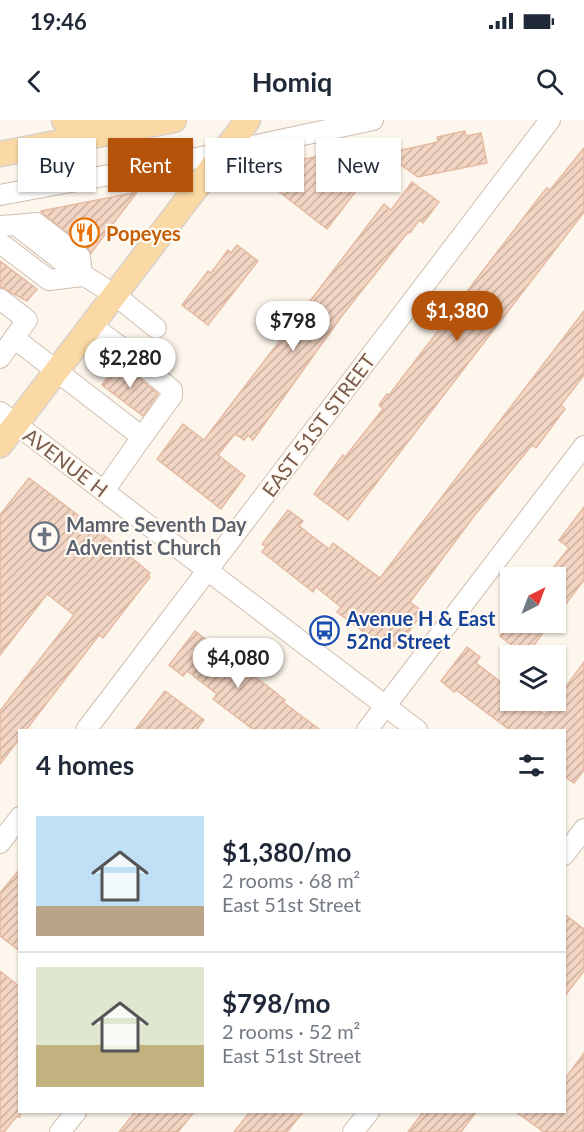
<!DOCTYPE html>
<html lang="en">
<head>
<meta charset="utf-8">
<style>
  :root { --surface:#fff; --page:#f2f2f3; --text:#1f2937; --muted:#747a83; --line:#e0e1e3; --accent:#b45309 }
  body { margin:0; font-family:Lato,sans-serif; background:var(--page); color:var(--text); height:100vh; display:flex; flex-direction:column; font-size:22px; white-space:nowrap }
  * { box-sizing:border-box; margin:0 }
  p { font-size:20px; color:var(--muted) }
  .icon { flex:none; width:33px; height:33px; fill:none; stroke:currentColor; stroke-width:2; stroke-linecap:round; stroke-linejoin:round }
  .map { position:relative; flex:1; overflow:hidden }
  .side { position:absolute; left:18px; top:609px; width:548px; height:384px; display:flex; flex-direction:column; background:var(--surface); border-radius:0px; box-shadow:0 2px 4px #0004 }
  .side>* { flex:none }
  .banner { position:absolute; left:18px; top:18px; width:549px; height:54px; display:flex; gap:12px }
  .needle { width:39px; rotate:42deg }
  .tools { position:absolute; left:500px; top:447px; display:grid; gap:12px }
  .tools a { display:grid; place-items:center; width:66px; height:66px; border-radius:0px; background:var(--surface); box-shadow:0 2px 4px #0004; font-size:30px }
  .price { position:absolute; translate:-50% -51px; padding:0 14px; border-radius:21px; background:#fff; color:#222; font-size:20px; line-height:39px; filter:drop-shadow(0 2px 3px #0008) }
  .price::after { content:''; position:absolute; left:50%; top:36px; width:18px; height:14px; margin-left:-9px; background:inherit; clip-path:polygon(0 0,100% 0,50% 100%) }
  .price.on { background:var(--accent); color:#fff }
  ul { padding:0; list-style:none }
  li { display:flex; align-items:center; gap:18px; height:150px; padding:0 18px }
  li+li { border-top:2px solid var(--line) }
  li span { display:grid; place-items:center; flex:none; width:168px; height:120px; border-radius:0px; color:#555 }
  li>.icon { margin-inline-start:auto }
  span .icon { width:72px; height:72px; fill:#fffc; stroke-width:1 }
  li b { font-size:26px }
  h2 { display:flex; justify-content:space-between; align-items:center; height:72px; padding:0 18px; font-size:26px }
  .tag { padding:0 21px; border-radius:0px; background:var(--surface); box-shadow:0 2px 4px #0004; font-size:21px; line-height:54px }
  .tag.on { background:var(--accent); color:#fff }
  .status { display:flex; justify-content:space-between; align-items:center; height:42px; padding:0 30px; background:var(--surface); direction:ltr }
  .status svg { height:16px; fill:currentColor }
  header { display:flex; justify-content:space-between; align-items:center; height:78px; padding:0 18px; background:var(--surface); font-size:27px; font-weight:700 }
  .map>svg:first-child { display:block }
  .building { fill:url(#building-hatch); stroke:#e6bba3; stroke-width:1.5 }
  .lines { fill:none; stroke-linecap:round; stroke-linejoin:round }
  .minor-casing { stroke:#d1beb0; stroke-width:22 }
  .major-casing { stroke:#dad1cd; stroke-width:27 }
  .minor { stroke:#fff; stroke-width:20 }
  .major { stroke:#fbd9a5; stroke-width:24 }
  .labels { text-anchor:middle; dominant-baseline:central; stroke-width:4.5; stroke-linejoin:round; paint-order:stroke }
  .food-label { font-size:20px; font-weight:bold; fill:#c56008; stroke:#fffaf3; text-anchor:start }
  .street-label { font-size:20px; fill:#7a5c4d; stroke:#fffaf3 }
  .worship-label { font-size:20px; font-weight:bold; fill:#5b616d; stroke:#fffaf3; text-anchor:start }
  .transit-label { font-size:20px; font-weight:bold; fill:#164399; stroke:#fffaf3; text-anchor:start }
</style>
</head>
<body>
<div class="status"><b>19:46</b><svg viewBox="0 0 49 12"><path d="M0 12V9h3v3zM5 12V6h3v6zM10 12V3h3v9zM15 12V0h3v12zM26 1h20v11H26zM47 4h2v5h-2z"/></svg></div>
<header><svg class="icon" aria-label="back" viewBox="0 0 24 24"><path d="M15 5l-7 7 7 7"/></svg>Homiq<svg class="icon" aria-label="search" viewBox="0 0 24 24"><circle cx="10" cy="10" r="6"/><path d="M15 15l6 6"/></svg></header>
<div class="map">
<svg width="584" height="1012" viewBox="0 0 584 1012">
  <defs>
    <pattern id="building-hatch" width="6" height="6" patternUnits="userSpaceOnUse" patternTransform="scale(1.5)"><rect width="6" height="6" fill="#f3d5c3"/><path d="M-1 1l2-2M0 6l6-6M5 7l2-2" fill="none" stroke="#cab0a1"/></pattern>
  </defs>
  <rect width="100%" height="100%" fill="#fdf6ec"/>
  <g class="building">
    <polygon points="465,11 466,16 481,13 487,43 418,57 401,45 397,31 438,22 437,17"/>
    <polygon points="394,21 327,109 260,57 269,46"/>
    <polygon points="584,28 584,92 348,400 314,374 343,335 345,337 383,289 379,285 387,274 389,275 448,198 452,201 470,178 465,174 541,75 547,68 550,70"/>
    <polygon points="412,62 439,82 423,103 419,100 410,113 408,112 341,197 253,320 248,315 244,320 235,314 218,335 245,356 221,389 157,339 183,304 204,320 384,84 391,90"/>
    <polygon points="137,72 91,133 87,128 42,93 41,91"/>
    <polygon points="237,125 258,141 208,205 182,185 208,151 211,153 228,130 231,133"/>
    <polygon points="0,141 37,169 27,181 0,167"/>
    <polygon points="584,191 584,255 561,285 565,289 536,328 532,325 474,396 410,482 423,492 397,528 392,525 388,530 337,492 341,487 316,467 313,472 262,432 266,427 262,424 288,390 303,401 299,406 329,429 333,423 380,458"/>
    <polygon points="119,241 158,274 143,296 102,265"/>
    <polygon points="29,358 104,415 150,453 148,455 150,457 103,518 99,515 26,610 20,610 20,618 0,644 0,591 74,495 47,474 0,535 0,395"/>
    <polygon points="584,387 584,460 555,498 555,458 545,458 569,428 559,420"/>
    <polygon points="511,502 551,502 526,536 500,516"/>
    <polygon points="195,511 209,522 207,525 237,548 239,545 270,568 285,580 283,582 320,610 254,610 213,579 217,574 187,551 183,556 169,545"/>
    <polygon points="467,527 480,537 476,543 510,569 510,580 526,580 545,595 584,542 584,650 574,663 564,656 564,610 510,610 456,570 454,572 441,561"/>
    <polygon points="165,571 204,600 196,610 135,610"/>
    <polygon points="20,749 20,831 0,816 0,773"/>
    <polygon points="564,794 584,809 584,851 564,877"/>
    <polygon points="0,851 20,867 20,997 16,997 4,1012 0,1012"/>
    <polygon points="584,933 584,1012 544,1012 516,992 564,992 564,960"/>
    <polygon points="135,992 194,992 178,1012 119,1012"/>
    <polygon points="250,992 303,992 287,1012 234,1012"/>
    <polygon points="423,992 476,992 461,1012 408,1012"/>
  </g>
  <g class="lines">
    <defs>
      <g id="minor">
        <polyline points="0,75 164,45 373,0"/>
        <polyline points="0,106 16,105 66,144 115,175 156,208"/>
        <polyline points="0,123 49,160 82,156 80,137 36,103 16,105"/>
        <polyline points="0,179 27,200 0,238"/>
        <polyline points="91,205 118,225 172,270 172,276 142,317"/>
        <polyline points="14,218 142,317 104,371"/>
        <polyline points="0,292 417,610"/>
        <polyline points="86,610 550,0"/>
        <polyline points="367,610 584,326"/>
        <polyline points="0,723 20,697"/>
        <polyline points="564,735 584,709"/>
        <polyline points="60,1012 76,992"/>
        <polyline points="353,1012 369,992"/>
      </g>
      <g id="major">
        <polyline points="64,0 104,10"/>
        <polyline points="0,34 174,0"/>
        <polyline points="0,325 248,0"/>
      </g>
    </defs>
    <use href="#minor" class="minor-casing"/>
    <use href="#major" class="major-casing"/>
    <use href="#minor" class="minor"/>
    <use href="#major" class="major"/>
  </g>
  <defs>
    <symbol id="restaurant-ring" viewBox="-11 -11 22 22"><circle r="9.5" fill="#fffaf3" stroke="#e8710a" stroke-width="1.5"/><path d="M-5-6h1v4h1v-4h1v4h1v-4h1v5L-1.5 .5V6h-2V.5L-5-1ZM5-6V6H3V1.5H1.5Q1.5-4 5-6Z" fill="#e8710a"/></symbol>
    <symbol id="church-ring" viewBox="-11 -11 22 22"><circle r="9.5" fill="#fffaf3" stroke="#6b7280" stroke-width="1.5"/><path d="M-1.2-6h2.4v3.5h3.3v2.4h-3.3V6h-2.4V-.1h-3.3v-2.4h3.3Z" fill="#6b7280"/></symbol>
    <symbol id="bus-ring" viewBox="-11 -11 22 22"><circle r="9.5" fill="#fffaf3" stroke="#1a4fb4" stroke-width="1.5"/><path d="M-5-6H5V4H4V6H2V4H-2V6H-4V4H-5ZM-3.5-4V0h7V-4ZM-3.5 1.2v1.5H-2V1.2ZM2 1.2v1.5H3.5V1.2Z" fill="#1a4fb4"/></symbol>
  </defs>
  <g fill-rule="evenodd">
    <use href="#restaurant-ring" x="68" y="96" width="33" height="33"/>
    <use href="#church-ring" x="28" y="400" width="33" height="33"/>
    <use href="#bus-ring" x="308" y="494" width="33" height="33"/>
  </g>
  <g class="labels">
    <g class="food-label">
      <text x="106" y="113">Popeyes</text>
    </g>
    <g class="street-label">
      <text transform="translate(318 305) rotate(-53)">EAST 51ST STREET</text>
      <text transform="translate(66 342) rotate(37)">AVENUE H</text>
    </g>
    <g class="worship-label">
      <text x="66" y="404">Mamre Seventh Day<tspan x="66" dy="23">Adventist Church</tspan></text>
    </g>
    <g class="transit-label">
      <text x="346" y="498">Avenue H &amp; East<tspan x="346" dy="23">52nd Street</tspan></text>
    </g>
  </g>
</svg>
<div class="tools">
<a><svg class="needle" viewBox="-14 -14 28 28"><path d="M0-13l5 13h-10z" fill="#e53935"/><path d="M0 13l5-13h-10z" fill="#747a83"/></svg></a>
<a><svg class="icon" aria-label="layers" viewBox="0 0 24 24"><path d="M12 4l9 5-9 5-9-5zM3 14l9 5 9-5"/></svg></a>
</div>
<b class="price on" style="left:457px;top:222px">$1,380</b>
<b class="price" style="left:293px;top:232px">$798</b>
<b class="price" style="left:130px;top:269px">$2,280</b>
<b class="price" style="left:238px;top:569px">$4,080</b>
<div class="banner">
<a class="tag">Buy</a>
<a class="tag on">Rent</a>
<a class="tag">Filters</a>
<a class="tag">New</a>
</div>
<section class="side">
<h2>4 homes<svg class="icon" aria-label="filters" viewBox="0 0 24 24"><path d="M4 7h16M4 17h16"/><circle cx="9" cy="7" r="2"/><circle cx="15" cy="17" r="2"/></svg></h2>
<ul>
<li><span style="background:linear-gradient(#bfe0f5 75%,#b9a48a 0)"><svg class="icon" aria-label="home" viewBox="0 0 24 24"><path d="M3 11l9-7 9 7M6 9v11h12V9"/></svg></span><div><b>$1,380/mo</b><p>2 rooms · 68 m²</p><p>East 51st Street</p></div></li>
<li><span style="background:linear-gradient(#dfe7d0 65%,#c2b280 0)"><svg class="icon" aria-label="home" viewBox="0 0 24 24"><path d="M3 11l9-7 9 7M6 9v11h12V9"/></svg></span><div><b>$798/mo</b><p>2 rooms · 52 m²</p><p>East 51st Street</p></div></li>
</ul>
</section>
</div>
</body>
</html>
